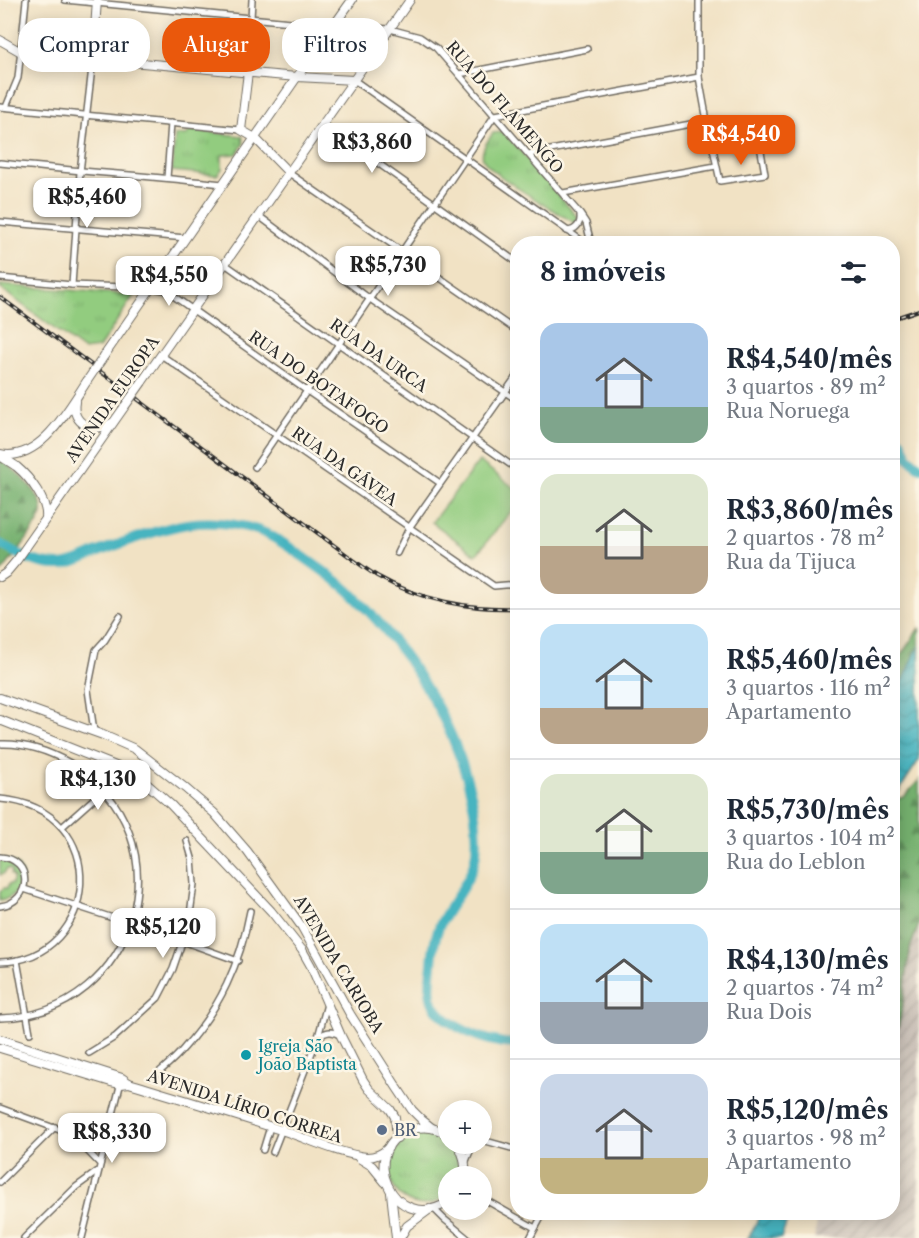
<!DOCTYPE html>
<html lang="pt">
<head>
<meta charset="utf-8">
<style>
  :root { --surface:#fff; --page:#f2f2f3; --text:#1f2937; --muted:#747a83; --line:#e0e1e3; --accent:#ea580c }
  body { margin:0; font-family:"Libre Caslon Text",serif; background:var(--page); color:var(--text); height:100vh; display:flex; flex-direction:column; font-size:22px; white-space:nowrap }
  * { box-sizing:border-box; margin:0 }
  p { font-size:20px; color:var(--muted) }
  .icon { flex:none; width:33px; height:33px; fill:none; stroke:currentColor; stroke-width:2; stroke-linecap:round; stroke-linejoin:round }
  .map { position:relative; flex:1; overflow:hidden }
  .drawer { position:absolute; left:510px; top:236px; width:390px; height:984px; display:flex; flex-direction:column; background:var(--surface); border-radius:24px; box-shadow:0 3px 15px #0003 }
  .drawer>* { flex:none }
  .banner { position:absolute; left:18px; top:18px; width:402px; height:54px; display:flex; gap:12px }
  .buttons { position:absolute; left:438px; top:1100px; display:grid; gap:12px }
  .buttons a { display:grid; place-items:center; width:54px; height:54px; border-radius:50%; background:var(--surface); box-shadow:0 3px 15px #0003; font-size:30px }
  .price { position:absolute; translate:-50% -51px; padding:0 14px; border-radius:12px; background:#fff; color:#222; font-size:20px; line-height:39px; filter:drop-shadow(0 2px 3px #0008) }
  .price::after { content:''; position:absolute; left:50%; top:36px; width:18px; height:14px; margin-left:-9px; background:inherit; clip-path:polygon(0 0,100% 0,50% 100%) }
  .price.on { background:var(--accent); color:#fff }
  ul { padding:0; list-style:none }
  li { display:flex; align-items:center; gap:18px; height:150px; padding:0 30px }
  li+li { border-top:2px solid var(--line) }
  li span { display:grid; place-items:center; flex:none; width:168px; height:120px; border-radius:18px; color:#555 }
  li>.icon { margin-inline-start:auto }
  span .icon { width:72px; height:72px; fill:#fffc; stroke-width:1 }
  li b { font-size:26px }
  h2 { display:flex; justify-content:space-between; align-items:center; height:72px; padding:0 30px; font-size:26px }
  .tag { padding:0 21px; border-radius:24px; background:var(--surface); box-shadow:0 3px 15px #0003; font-size:21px; line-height:54px }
  .tag.on { background:var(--accent); color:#fff }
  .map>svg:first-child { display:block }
  .industrial { fill:url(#industrial-furrows) }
  .grass { fill:url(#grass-tufts); stroke:#5e7c55; stroke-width:1.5 }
  .forest { fill:url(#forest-firs); stroke:#506e4c; stroke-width:1.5 }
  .pitch { fill:#92cc7f; stroke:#5e7c55; stroke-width:1.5 }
  .water { fill:url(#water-waves); stroke:#387076; stroke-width:1.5 }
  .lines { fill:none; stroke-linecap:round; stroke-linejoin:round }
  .river { stroke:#46b4c0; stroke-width:10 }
  .street-casing { stroke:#706b61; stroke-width:8 }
  .secondary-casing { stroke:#706b61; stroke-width:10 }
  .primary-casing { stroke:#706b61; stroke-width:10 }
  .street { stroke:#fff; stroke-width:5 }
  .secondary { stroke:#fff; stroke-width:8 }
  .primary { stroke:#fff; stroke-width:8 }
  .rail-casing { stroke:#2b2b2b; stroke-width:4 }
  .rail { stroke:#fcf5e5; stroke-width:1.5; stroke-dasharray:4.5; stroke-linecap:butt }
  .primary-bridge-casing { stroke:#706b61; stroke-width:10; stroke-linecap:butt }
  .primary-bridge { stroke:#fff; stroke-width:8 }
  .culture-dot { fill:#0f9aa8; stroke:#fcf5e5; stroke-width:2 }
  .service-dot { fill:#5c6f8a; stroke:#fcf5e5; stroke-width:2 }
  .labels { text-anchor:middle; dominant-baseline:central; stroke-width:5; stroke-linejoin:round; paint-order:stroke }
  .street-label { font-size:16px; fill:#2b2b2b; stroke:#fcf5e5 }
  .culture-label { font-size:16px; fill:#0d838f; stroke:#fcf5e5; text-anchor:start }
  .service-label { font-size:16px; fill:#4e5e75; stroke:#fcf5e5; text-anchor:start }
</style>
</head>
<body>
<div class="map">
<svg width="919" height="1238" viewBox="0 0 919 1238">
  <defs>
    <pattern id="industrial-furrows" width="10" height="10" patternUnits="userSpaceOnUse" patternTransform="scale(1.5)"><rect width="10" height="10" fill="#ccc2b9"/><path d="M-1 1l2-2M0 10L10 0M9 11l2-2" fill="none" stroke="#afa79f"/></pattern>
    <pattern id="grass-tufts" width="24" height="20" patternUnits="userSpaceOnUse" patternTransform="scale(1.5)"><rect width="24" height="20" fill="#92cc7f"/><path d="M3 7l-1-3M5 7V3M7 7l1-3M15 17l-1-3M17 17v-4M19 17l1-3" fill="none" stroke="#7eaf6e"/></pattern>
    <pattern id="forest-firs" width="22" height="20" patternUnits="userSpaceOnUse" patternTransform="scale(1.5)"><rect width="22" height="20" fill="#75b06e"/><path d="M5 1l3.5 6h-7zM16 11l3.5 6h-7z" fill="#608f5b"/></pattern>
    <pattern id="water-waves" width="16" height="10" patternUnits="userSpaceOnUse" patternTransform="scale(1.5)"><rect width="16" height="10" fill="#46b4c0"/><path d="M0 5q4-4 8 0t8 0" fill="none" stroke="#3b939c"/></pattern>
  </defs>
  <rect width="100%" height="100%" fill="#fcf5e5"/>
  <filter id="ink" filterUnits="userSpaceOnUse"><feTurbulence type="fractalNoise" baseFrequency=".0167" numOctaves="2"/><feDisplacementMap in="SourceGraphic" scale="12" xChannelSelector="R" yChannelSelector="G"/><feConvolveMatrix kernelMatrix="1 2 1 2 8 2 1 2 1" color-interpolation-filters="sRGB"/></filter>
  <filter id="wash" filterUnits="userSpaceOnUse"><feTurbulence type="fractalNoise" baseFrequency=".008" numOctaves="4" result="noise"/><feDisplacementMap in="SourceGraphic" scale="24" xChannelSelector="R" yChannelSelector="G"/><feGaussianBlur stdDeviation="1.35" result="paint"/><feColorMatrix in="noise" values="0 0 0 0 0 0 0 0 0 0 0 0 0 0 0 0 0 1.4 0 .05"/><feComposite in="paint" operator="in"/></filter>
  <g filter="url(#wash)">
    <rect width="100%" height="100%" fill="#f1e2c4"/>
    <polygon class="industrial" points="919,894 919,1238 814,1238 819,1212 892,1212 893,999"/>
    <g class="grass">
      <polygon points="190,130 242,136 244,143 237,154 222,155 222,169 217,175 172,171 175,135 186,136"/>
      <path d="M504 132 579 219 575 223C558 213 489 174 483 159 480 150 488 141 493 133Z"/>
      <polygon points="0,285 134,295 99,348 83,350 0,288"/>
      <path d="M0 860C1 860 9 861 10 861 31 869 23 898 0 900V892L4 888H7L9 884H12L14 877 11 874 12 871 10 869H7L3 874 0 875Z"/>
      <path d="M427 1132C451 1137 461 1151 459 1176H448V1195C394 1235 357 1137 427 1132Z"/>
    </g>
    <g class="forest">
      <path d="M0 459C13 468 46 496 42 514 39 526 12 558 4 569L0 572Z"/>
      <polygon points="919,628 919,659 904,688 897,692 893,704 893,667"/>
      <polygon points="919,780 919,924 910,948 903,1003 897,1033 893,1044 893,802 896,799 904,797"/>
    </g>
    <polygon class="pitch" points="479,461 517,490 517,504 476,555 432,522"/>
    <g class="water">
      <polygon points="919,645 919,760 893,800 893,704"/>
      <polygon points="760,1212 791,1212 781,1238 748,1238 755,1226"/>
    </g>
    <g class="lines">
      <g class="river">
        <polyline points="892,434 902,442 908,457 919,467"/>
        <path d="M0 544C19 555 39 566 62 565 77 563 92 554 106 549 132 539 159 529 187 524 210 521 234 523 257 530 275 536 290 548 305 558 320 569 337 580 350 592 385 626 415 666 438 708 459 747 481 808 476 852 473 879 455 897 443 919 435 932 433 949 432 964 431 975 429 987 431 997 436 1022 477 1038 499 1042 505 1044 511 1043 518 1044"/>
      </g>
    </g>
  </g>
  <g filter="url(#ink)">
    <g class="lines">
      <defs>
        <g id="street">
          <polyline points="65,0 333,26 390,29 420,37 436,48 580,214 586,223 591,243"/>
          <polyline points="699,0 699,77 707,121 720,181 765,174 756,123"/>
          <polyline points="248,72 252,0"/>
          <polyline points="459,74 587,49"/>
          <polyline points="354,80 585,243"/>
          <polyline points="0,107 241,130"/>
          <polyline points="6,107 18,78 26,0"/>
          <polyline points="323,124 518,263"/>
          <polyline points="529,154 707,121"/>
          <path d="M0 163C74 171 149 176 223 184"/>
          <polyline points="289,173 518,332"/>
          <polyline points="167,178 171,123"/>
          <polyline points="563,193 716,166"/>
          <polyline points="259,216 370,299 518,401"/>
          <polyline points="0,222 186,238"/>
          <path d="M567 231C576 230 581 224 580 215"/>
          <polyline points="225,264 518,470"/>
          <polyline points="0,278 72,285 151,288 165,290 307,391 440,483"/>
          <polyline points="72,285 80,172 93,59"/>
          <polyline points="161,355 494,586 518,584"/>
          <polyline points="255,467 495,115 699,77"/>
          <polyline points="397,553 409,528 518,374"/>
          <polyline points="94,731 88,690 96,650 105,640 120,616"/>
          <path d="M0 744C24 743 49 751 70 763 190 834 139 1016 0 1018"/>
          <path d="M0 799C114 808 101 960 0 962"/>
          <polyline points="62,827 117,778"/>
          <path d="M0 857C33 858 33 902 0 906"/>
          <polyline points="24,889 177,939 238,961"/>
          <polyline points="17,960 30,1033"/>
          <path d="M318 1037C327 1031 332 1030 341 1036"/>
          <polyline points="89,1053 115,1037 158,998 173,969 189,922 194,884 192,858 187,841"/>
          <path d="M157 1074C166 1066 176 1058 184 1048 220 1008 240 964 250 911"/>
          <polyline points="0,1108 65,1132 79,1142 100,1164"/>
          <polyline points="482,1140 518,1150"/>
          <polyline points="263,1150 270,1127"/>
          <polyline points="273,1152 318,1037 327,1004"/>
          <polyline points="466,1161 471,1149 478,1143"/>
          <polyline points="0,1182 55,1127"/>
          <polyline points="482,1198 535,1228"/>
          <polyline points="434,1209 444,1219 467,1238"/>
          <polyline points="24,1238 76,1187 98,1171"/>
          <polyline points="82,1238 121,1082"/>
          <polyline points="530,1238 544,1212"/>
        </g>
        <g id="secondary">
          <polyline points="0,40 21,52 297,77 354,80"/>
          <polyline points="93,59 97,0"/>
          <polyline points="248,72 241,130 255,138 289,173"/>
          <path d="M0 1039 122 1078 129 1083C181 1099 232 1114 284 1131 308 1139 343 1155 367 1157 376 1157 382 1154 388 1148"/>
          <polyline points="0,1048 111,1082 121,1084 129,1083"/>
          <polyline points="359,1158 372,1166 385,1182"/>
        </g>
        <g id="primary">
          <polyline points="104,356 297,77 352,0"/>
          <polyline points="142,382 410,0"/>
          <path d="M75 402C71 424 94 434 112 423"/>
          <path d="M0 454C40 463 69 408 87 381"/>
          <path d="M0 456C6 460 12 463 17 467 29 477 48 501 46 518"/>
          <polyline points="0,577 6,573 17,560 125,406"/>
          <polyline points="0,698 103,735 135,749 185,788 214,813 247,851 302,927 350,1014 396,1086 412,1110 422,1120 432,1128"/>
          <polyline points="0,720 118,767 147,784 171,805 271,911 302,950 311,966 341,1036 363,1080 369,1089 390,1109 395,1117 397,1138"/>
          <path d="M448 1135C438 1128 425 1126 413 1129 354 1146 393 1237 448 1202"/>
          <path d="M457 1143C464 1154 466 1163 465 1176"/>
          <polyline points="391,1193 396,1238"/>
          <polyline points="400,1238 407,1226 430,1209"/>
        </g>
      </defs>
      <use href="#street" class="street-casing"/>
      <use href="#secondary" class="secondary-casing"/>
      <use href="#primary" class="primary-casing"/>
      <use href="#street" class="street"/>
      <use href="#secondary" class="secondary"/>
      <use href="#primary" class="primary"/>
      <defs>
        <g id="rail">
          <path d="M0 297 339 549C351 558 364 568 377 576 419 600 470 610 518 608"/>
          <polyline points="892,319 919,310"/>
        </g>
      </defs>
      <use href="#rail" class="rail-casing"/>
      <use href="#rail" class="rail"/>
      <defs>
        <g id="primary-bridge">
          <polyline points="87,381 104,356"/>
          <polyline points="125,406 142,382"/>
        </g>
      </defs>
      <use href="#primary-bridge" class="primary-bridge-casing"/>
      <use href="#primary-bridge" class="primary-bridge"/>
    </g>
  </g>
  <circle class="culture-dot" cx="246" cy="1055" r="6"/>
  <circle class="service-dot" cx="382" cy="1130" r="6"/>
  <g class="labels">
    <g class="street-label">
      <text transform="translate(505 107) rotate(49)">RUA DO FLAMENGO</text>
      <text transform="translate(379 355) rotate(35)">RUA DA URCA</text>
      <text transform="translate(319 382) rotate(35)">RUA DO BOTAFOGO</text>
      <text transform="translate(112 399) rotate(-55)">AVENIDA EUROPA</text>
      <text transform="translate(345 466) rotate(35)">RUA DA GÁVEA</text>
      <text transform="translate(339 964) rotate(59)">AVENIDA CARIOBA</text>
      <text transform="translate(245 1106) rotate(18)">AVENIDA LÍRIO CORREA</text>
    </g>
    <g class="culture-label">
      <text x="258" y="1046">Igreja São<tspan x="258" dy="18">João Baptista</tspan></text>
    </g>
    <g class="service-label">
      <text x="394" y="1130">BR</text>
    </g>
  </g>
</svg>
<div class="buttons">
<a>+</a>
<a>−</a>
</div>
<b class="price on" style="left:741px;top:166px">R$4,540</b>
<b class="price" style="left:372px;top:174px">R$3,860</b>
<b class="price" style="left:87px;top:229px">R$5,460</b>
<b class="price" style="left:388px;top:297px">R$5,730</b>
<b class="price" style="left:169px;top:307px">R$4,550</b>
<b class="price" style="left:98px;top:811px">R$4,130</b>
<b class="price" style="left:163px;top:959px">R$5,120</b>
<b class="price" style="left:112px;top:1164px">R$8,330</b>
<div class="banner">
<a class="tag">Comprar</a>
<a class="tag on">Alugar</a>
<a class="tag">Filtros</a>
</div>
<section class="drawer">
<h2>8 imóveis<svg class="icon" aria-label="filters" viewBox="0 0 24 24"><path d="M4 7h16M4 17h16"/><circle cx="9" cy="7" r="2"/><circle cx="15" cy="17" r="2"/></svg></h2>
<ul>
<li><span style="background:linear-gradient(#a9c7e8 70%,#7fa58c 0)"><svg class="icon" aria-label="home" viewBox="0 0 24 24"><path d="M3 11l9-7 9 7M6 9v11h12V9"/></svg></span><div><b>R$4,540/mês</b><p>3 quartos · 89 m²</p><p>Rua Noruega</p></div></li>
<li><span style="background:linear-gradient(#dfe7d0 60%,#b9a48a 0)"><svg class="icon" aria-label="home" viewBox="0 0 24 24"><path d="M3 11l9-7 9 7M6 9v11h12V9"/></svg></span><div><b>R$3,860/mês</b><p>2 quartos · 78 m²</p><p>Rua da Tijuca</p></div></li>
<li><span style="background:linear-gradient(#bfe0f5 70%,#b9a48a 0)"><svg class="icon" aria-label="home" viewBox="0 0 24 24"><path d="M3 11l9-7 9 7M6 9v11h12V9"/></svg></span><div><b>R$5,460/mês</b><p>3 quartos · 116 m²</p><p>Apartamento</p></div></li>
<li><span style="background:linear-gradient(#dfe7d0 65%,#7fa58c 0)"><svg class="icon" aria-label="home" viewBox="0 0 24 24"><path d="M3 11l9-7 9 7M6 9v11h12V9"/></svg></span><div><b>R$5,730/mês</b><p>3 quartos · 104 m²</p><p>Rua do Leblon</p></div></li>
<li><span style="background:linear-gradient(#bfe0f5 65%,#9aa5b1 0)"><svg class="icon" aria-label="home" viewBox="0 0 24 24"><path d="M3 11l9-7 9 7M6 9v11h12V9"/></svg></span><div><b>R$4,130/mês</b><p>2 quartos · 74 m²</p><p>Rua Dois</p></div></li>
<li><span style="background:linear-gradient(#c9d6e8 70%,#c2b280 0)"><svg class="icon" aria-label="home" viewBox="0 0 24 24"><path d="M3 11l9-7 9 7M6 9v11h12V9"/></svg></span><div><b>R$5,120/mês</b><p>3 quartos · 98 m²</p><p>Apartamento</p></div></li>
</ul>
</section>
</div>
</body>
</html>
